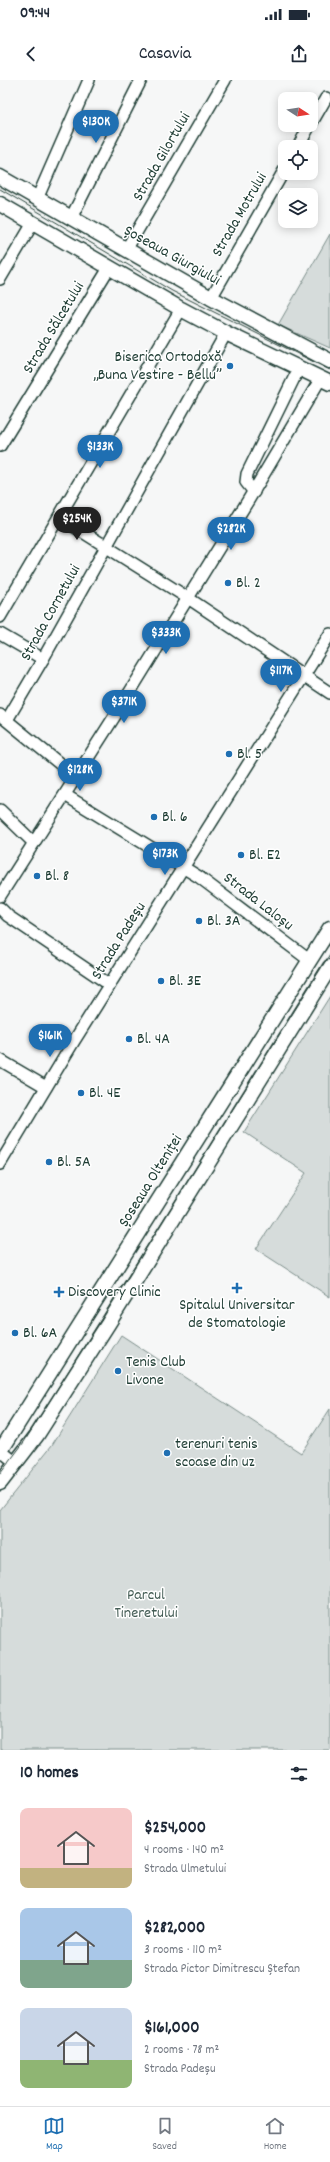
<!DOCTYPE html>
<html lang="en">
<head>
<meta charset="utf-8">
<style>
  :root { --surface:#fff; --page:#f2f2f3; --text:#1f2937; --muted:#747a83; --line:#e0e1e3; --accent:#1f6fb2 }
  body { margin:0; font-family:Dekko,sans-serif; background:var(--page); color:var(--text); height:100vh; display:flex; flex-direction:column; font-size:15px; white-space:nowrap }
  * { box-sizing:border-box; margin:0 }
  p { font-size:13px; color:var(--muted) }
  .icon { flex:none; width:22px; height:22px; fill:none; stroke:currentColor; stroke-width:2; stroke-linecap:round; stroke-linejoin:round }
  .map { position:relative; height:1670px; overflow:hidden }
  .sheet { display:flex; flex-direction:column; background:var(--surface); flex:1 }
  .sheet>* { flex:none }
  .needle { width:26px; rotate:102deg }
  .controls { position:absolute; left:278px; top:12px; display:grid; gap:8px }
  .controls a { display:grid; place-items:center; width:40px; height:40px; border-radius:8px; background:var(--surface); box-shadow:0 2px 10px #0003; font-size:20px }
  .price { position:absolute; translate:-50% -34px; padding:0 9px; border-radius:14px; background:var(--accent); color:#fff; font-size:13px; line-height:26px; filter:drop-shadow(0 1px 2px #0008) }
  .price::after { content:''; position:absolute; left:50%; top:24px; width:12px; height:9px; margin-left:-6px; background:inherit; clip-path:polygon(0 0,100% 0,50% 100%) }
  .price.on { background:#222; color:#fff }
  ul { padding:0; list-style:none }
  li { display:flex; align-items:center; gap:12px; height:100px; padding:0 20px }
  li span { display:grid; place-items:center; flex:none; width:112px; height:80px; border-radius:8px; color:#555 }
  li>.icon { margin-inline-start:auto }
  span .icon { width:48px; height:48px; fill:#fffc; stroke-width:1 }
  li b { font-size:17px }
  h2 { display:flex; justify-content:space-between; align-items:center; height:48px; padding:0 20px; font-size:17px }
  .status { display:flex; justify-content:space-between; align-items:center; height:28px; padding:0 20px; background:var(--surface); direction:ltr }
  .status svg { height:11px; fill:currentColor }
  header { display:flex; justify-content:space-between; align-items:center; height:52px; padding:0 20px; background:var(--surface); font-size:18px; font-weight:600 }
  .tab-bar { display:flex; justify-content:space-around; align-items:center; height:56px; border-top:1px solid var(--line); background:var(--surface); font-size:11px; color:var(--muted) }
  .tab-bar a { display:grid; justify-items:center; gap:2px }
  .tab-bar .on { color:var(--accent) }
  .map>svg:first-child { display:block }
  .green { fill:#d6dcdb; stroke:#7a8c88 }
  .lines { fill:none; stroke-linecap:round; stroke-linejoin:round }
  .minor-casing { stroke:#1f3d34; stroke-width:14 }
  .major-casing { stroke:#1f3d34; stroke-width:17 }
  .minor { stroke:#fff; stroke-width:11 }
  .major { stroke:#fff; stroke-width:14 }
  .tram { stroke:#1f3d34; stroke-width:1 }
  .poi-dot { fill:#1f6fb2; stroke:#fff; stroke-width:1.5 }
  .labels { text-anchor:middle; dominant-baseline:central; stroke-width:3; stroke-linejoin:round; paint-order:stroke }
  .street-label { font-size:16px; fill:#1f3d34; stroke:#fff }
  .poi-label { font-size:16px; fill:#1f3d34; stroke:#fff; text-anchor:start }
  .park-label { font-size:16px; fill:#445d55; stroke:#fff }
</style>
</head>
<body>
<div class="status"><b>09:44</b><svg viewBox="0 0 49 12"><path d="M0 12V9h3v3zM5 12V6h3v6zM10 12V3h3v9zM15 12V0h3v12zM26 1h20v11H26zM47 4h2v5h-2z"/></svg></div>
<header><svg class="icon" aria-label="back" viewBox="0 0 24 24"><path d="M15 5l-7 7 7 7"/></svg>Casavia<svg class="icon" aria-label="share" viewBox="0 0 24 24"><path d="M12 15V3M7 8l5-5 5 5M5 13v7h14v-7"/></svg></header>
<div class="map">
<svg width="330" height="1670" viewBox="0 0 330 1670">
  <rect width="100%" height="100%" fill="#f6f7f7"/>
  <filter id="ink" filterUnits="userSpaceOnUse"><feTurbulence type="fractalNoise" baseFrequency=".025" numOctaves="2"/><feDisplacementMap in="SourceGraphic" scale="8" xChannelSelector="R" yChannelSelector="G"/><feConvolveMatrix kernelMatrix="1 2 1 2 8 2 1 2 1" color-interpolation-filters="sRGB"/></filter>
  <g filter="url(#ink)">
    <g class="green">
      <polygon points="330,154 330,268 278,245"/>
      <polygon points="330,916 330,1217 256,1169 306,1093 244,1052"/>
      <polygon points="121,1255 301,1373 330,1329 330,1670 0,1670 0,1430 52,1365"/>
    </g>
    <g class="lines">
      <defs>
        <g id="minor">
          <polyline points="311,44 326,18"/>
          <polyline points="298,67 310,45"/>
          <polyline points="37,119 89,0"/>
          <polyline points="71,138 141,0"/>
          <polyline points="126,170 225,0"/>
          <polyline points="0,199 33,143"/>
          <polyline points="211,218 285,89"/>
          <polyline points="0,366 109,188"/>
          <polyline points="254,412 246,402 247,394 299,288"/>
          <polyline points="59,437 188,518 330,613"/>
          <polyline points="0,537 181,229"/>
          <polyline points="0,554 43,579"/>
          <polyline points="0,635 76,697"/>
          <polyline points="7,640 43,579 226,253"/>
          <polyline points="65,715 199,797 309,880"/>
          <polyline points="0,730 34,763"/>
          <polyline points="0,816 125,620 249,419 321,298"/>
          <polyline points="0,828 8,836 110,905"/>
          <polyline points="0,980 46,1007"/>
          <polyline points="0,1084 74,961 330,554"/>
          <polyline points="0,1370 16,1383"/>
        </g>
        <g id="major">
          <polyline points="0,97 211,218 330,281"/>
          <polyline points="0,124 181,229 226,253 330,303"/>
          <polyline points="0,1372 330,848"/>
          <polyline points="0,1403 37,1355 108,1244 330,887"/>
        </g>
      </defs>
      <use href="#minor" class="minor-casing"/>
      <use href="#major" class="major-casing"/>
      <use href="#minor" class="minor"/>
      <use href="#major" class="major"/>
      <g class="tram">
        <polyline points="0,109 172,211 330,290"/>
        <polyline points="0,1394 24,1362 330,874"/>
      </g>
    </g>
  </g>
  <g class="poi-dot">
    <circle cx="230" cy="286" r="4"/>
    <circle cx="228" cy="503" r="4"/>
    <circle cx="229" cy="674" r="4"/>
    <circle cx="154" cy="737" r="4"/>
    <circle cx="241" cy="775" r="4"/>
    <circle cx="37" cy="796" r="4"/>
    <circle cx="199" cy="841" r="4"/>
    <circle cx="161" cy="901" r="4"/>
    <circle cx="129" cy="959" r="4"/>
    <circle cx="81" cy="1013" r="4"/>
    <circle cx="49" cy="1082" r="4"/>
    <path d="M235 1202h4v4h4v4h-4v4h-4v-4h-4v-4h4z"/>
    <path d="M57 1206h4v4h4v4h-4v4h-4v-4h-4v-4h4z"/>
    <circle cx="15" cy="1253" r="4"/>
    <circle cx="118" cy="1291" r="4"/>
    <circle cx="167" cy="1373" r="4"/>
  </g>
  <g class="labels">
    <g class="street-label">
      <text transform="translate(162 77) rotate(-60)">Strada Gilortului</text>
      <text transform="translate(240 135) rotate(-60)">Strada Motrului</text>
      <text transform="translate(172 176) rotate(29)">Șoseaua Giurgiului</text>
      <text transform="translate(54 248) rotate(-59)">Strada Sălcetului</text>
      <text transform="translate(51 533) rotate(-61)">Strada Cornetului</text>
      <text transform="translate(258 822) rotate(38)">Strada Laloșu</text>
      <text transform="translate(119 861) rotate(-58)">Strada Padeșu</text>
      <text transform="translate(151 1101) rotate(-58)">Șoseaua Olteniței</text>
    </g>
    <g class="poi-label">
      <text x="222" y="277" text-anchor="end">Biserica Ortodoxă<tspan x="222" dy="18">„Buna Vestire - Bellu”</tspan></text>
      <text x="236" y="503">Bl. 2</text>
      <text x="237" y="674">Bl. 5</text>
      <text x="162" y="737">Bl. 6</text>
      <text x="249" y="775">Bl. E2</text>
      <text x="45" y="796">Bl. 8</text>
      <text x="207" y="841">Bl. 3A</text>
      <text x="169" y="901">Bl. 3E</text>
      <text x="137" y="959">Bl. 4A</text>
      <text x="89" y="1013">Bl. 4E</text>
      <text x="57" y="1082">Bl. 5A</text>
      <text x="68" y="1212">Discovery Clinic</text>
      <text x="237" y="1225" text-anchor="middle">Spitalul Universitar<tspan x="237" dy="18">de Stomatologie</tspan></text>
      <text x="23" y="1253">Bl. 6A</text>
      <text x="126" y="1282">Tenis Club<tspan x="126" dy="18">Livone</tspan></text>
      <text x="175" y="1364">terenuri tenis<tspan x="175" dy="18">scoase din uz</tspan></text>
    </g>
    <g class="park-label">
      <text x="146" y="1515">Parcul<tspan x="146" dy="18">Tineretului</tspan></text>
    </g>
  </g>
</svg>
<div class="controls">
<a><svg class="needle" viewBox="-14 -14 28 28"><path d="M0-13l5 13h-10z" fill="#e53935"/><path d="M0 13l5-13h-10z" fill="#747a83"/></svg></a>
<a><svg class="icon" aria-label="locate" viewBox="0 0 24 24"><circle cx="12" cy="12" r="6"/><path d="M12 2v4M12 18v4M2 12h4M18 12h4"/></svg></a>
<a><svg class="icon" aria-label="layers" viewBox="0 0 24 24"><path d="M12 4l9 5-9 5-9-5zM3 14l9 5 9-5"/></svg></a>
</div>
<b class="price" style="left:96px;top:64px">$130K</b>
<b class="price" style="left:100px;top:389px">$133K</b>
<b class="price on" style="left:77px;top:461px">$254K</b>
<b class="price" style="left:231px;top:471px">$282K</b>
<b class="price" style="left:166px;top:575px">$333K</b>
<b class="price" style="left:281px;top:613px">$117K</b>
<b class="price" style="left:124px;top:644px">$371K</b>
<b class="price" style="left:80px;top:712px">$128K</b>
<b class="price" style="left:165px;top:796px">$173K</b>
<b class="price" style="left:50px;top:978px">$161K</b>
</div>
<section class="sheet">
<h2>10 homes<svg class="icon" aria-label="filters" viewBox="0 0 24 24"><path d="M4 7h16M4 17h16"/><circle cx="9" cy="7" r="2"/><circle cx="15" cy="17" r="2"/></svg></h2>
<ul>
<li><span style="background:linear-gradient(#f6c9c9 75%,#c2b280 0)"><svg class="icon" aria-label="home" viewBox="0 0 24 24"><path d="M3 11l9-7 9 7M6 9v11h12V9"/></svg></span><div><b>$254,000</b><p>4 rooms · 140 m²</p><p>Strada Ulmetului</p></div></li>
<li><span style="background:linear-gradient(#a9c7e8 65%,#7fa58c 0)"><svg class="icon" aria-label="home" viewBox="0 0 24 24"><path d="M3 11l9-7 9 7M6 9v11h12V9"/></svg></span><div><b>$282,000</b><p>3 rooms · 110 m²</p><p>Strada Pictor Dimitrescu Ștefan</p></div></li>
<li><span style="background:linear-gradient(#c9d6e8 65%,#8fb573 0)"><svg class="icon" aria-label="home" viewBox="0 0 24 24"><path d="M3 11l9-7 9 7M6 9v11h12V9"/></svg></span><div><b>$161,000</b><p>2 rooms · 78 m²</p><p>Strada Padeșu</p></div></li>
</ul>
</section>
<nav class="tab-bar">
<a class="on"><svg class="icon" aria-label="map" viewBox="0 0 24 24"><path d="M3 6l6-2 6 2 6-2v14l-6 2-6-2-6 2zM9 4v14M15 6v14"/></svg>Map</a>
<a><svg class="icon" aria-label="saved" viewBox="0 0 24 24"><path d="M7 4h10v16l-5-4-5 4z"/></svg>Saved</a>
<a><svg class="icon" aria-label="home" viewBox="0 0 24 24"><path d="M3 11l9-7 9 7M6 9v11h12V9"/></svg>Home</a>
</nav>
</body>
</html>
